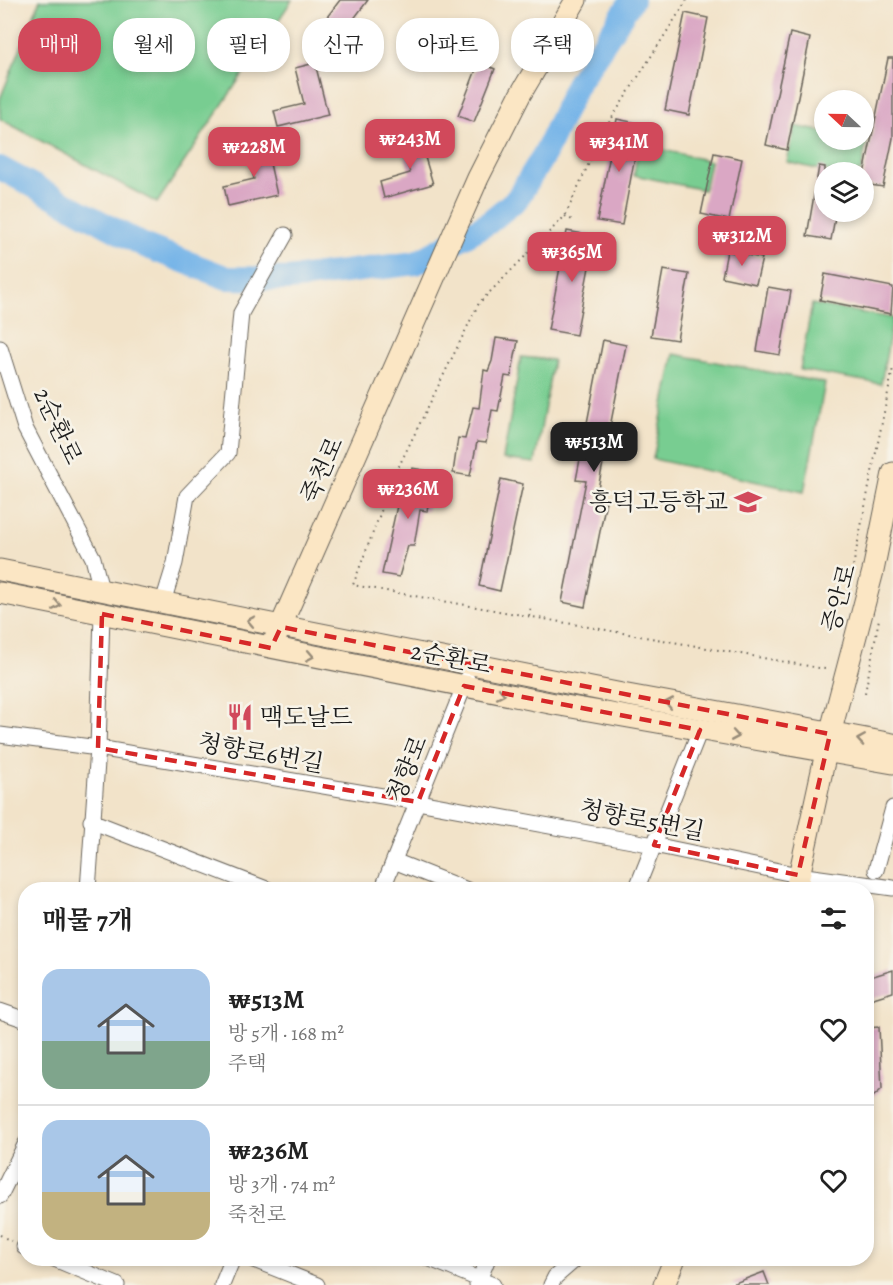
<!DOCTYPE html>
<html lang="ko">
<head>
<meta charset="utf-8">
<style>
  :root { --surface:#fff; --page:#f6f6f6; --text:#222; --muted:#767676; --line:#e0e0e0; --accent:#d1495b }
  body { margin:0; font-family:Alegreya,"Noto Serif KR",serif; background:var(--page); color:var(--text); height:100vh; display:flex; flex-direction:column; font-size:22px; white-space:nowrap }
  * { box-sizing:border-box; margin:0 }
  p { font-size:20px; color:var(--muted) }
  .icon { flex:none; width:33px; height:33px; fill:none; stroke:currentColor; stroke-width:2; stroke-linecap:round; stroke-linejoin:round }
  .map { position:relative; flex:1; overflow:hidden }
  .details { position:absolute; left:18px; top:882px; width:856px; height:384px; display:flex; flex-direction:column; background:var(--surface); border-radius:24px; box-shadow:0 3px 9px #0003 }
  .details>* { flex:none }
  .banner { position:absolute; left:18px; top:18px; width:858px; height:54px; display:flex; gap:12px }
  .needle { width:39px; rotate:292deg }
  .controls { position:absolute; left:814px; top:90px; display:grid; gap:12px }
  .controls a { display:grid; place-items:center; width:60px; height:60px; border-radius:50%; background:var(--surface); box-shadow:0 3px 9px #0003; font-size:30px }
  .price { position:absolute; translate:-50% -51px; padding:0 14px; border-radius:12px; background:var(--accent); color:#fff; font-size:20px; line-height:39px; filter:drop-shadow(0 2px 3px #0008) }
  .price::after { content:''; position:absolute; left:50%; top:36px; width:18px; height:14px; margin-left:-9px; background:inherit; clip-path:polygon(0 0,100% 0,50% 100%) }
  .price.selected { background:#222; color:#fff }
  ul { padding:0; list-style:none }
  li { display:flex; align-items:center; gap:18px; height:150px; padding:0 24px }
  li+li { border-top:2px solid var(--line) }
  li span { display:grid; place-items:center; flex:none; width:168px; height:120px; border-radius:18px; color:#555 }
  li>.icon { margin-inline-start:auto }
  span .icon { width:72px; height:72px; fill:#fffc; stroke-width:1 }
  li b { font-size:26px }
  h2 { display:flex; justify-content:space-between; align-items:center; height:72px; padding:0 24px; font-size:26px }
  .tag { padding:0 21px; border-radius:24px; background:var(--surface); box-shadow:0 3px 9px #0003; font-size:21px; line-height:54px }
  .tag.selected { background:var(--accent); color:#fff }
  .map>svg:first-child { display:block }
  .green { fill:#78cd91; stroke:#4a7456; stroke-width:1.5 }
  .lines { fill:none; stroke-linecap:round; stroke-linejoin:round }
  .river { stroke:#75b4e8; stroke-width:24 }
  .building { fill:#daa7c4 }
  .street-casing { stroke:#676259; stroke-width:17 }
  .secondary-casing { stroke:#676259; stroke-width:23 }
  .path { stroke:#676259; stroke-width:2; stroke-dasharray:1.5 4.5; stroke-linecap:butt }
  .street { stroke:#fff; stroke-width:15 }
  .secondary { stroke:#fbe6c4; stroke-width:21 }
  .oneway { stroke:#978b78 }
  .marked { fill:none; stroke:#d62828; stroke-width:4.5; stroke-dasharray:12 8; stroke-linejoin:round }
  .labels { text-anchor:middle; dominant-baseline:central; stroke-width:5; stroke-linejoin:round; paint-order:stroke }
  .street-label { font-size:24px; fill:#1c1c1c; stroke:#f7f3e8 }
  .poi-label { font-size:24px; fill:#1c1c1c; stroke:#f7f3e8; text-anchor:end }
</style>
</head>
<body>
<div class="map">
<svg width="893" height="1285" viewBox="0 0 893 1285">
  <rect width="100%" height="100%" fill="#f7f3e8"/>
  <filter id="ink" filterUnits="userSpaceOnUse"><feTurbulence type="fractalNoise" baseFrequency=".0167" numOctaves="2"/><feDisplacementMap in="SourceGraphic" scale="12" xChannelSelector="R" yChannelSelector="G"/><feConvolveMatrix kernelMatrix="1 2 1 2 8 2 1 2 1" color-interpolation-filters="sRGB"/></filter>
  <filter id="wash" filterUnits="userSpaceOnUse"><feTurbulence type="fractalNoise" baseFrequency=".008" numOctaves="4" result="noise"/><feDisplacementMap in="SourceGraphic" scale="24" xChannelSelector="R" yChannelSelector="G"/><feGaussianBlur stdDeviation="1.35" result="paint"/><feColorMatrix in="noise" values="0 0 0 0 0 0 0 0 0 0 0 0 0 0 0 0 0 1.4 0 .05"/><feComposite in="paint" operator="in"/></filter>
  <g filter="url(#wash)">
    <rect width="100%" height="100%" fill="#f2e3c9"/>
    <g class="green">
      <polygon points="40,0 292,0 157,203 0,119 0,99"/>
      <polygon points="795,126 825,132 825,140 867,140 861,172 829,172 787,162"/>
      <polygon points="639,144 710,161 704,190 634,175"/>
      <polygon points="812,304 893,318 881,384 800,370"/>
      <polygon points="674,354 825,383 804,492 653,459"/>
      <polygon points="521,357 553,360 535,463 503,459"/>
    </g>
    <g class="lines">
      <polyline class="river" points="0,168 145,246 227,278 289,279 416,263 488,223 517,199 545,153 577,84 632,0"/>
    </g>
    <g id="blocks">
      <g class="building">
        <polygon points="340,0 368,0 335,44 317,30"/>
        <polygon points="685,13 708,18 689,115 665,110"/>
        <polygon points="790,33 810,38 787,150 766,145"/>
        <polygon points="888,58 893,58 893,138 883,187 864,184 864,174"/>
        <polygon points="479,62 495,69 474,122 458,116"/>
        <polygon points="315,63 328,115 278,127 274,111 304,104 295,68"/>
        <polygon points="617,119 641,124 622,225 597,221"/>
        <polygon points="418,134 433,184 384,198 380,182 410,173 400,139"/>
        <polygon points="265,141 277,195 228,206 224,186 254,179 246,145"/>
        <polygon points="714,153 742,159 729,220 701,214"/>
        <polygon points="819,166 825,167 825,212 836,212 831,240 807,236"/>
        <polygon points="567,231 595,236 576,335 548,330"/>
        <polygon points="727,251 762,258 756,284 722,277"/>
        <polygon points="663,270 689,274 677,340 651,336"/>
        <polygon points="825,274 893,287 891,314 820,300"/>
        <polygon points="768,287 791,291 780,355 757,351"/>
        <polygon points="496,338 518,341 511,377 505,376 498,411 492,410 486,443 477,442 470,476 453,473 458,438 465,439 473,407 479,408 484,370 488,371 492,361"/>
        <polygon points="603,340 626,345 596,499 606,501 585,607 562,602 586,481 576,480"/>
        <polygon points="412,468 434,472 427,511 420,510 414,546 408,546 399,577 382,574 398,501 402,501 403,493 406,494"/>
        <polygon points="501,479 523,484 500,591 479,586"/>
        <polygon points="893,970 893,992 867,1000 867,978"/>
        <polygon points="879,1027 882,1089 867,1102 867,1028"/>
        <polygon points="764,1272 769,1285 732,1285 732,1284"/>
      </g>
    </g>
  </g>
  <g filter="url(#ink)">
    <use href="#blocks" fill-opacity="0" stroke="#676259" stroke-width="1.5"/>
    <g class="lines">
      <defs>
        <g id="street">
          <polyline points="0,348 25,428 93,558 101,590"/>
          <polyline points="163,602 175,563 187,496 228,453 241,313 285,235"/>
          <polyline points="0,735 98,748 418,802 654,845 798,875 893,888"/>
          <polyline points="91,821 269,890"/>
          <polyline points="394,861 467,890"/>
          <polyline points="876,870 893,808"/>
          <polyline points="88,890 98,748 102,614"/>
          <polyline points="382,890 467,679"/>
          <polyline points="636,890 700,730"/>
          <polyline points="0,1011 26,1020"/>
          <polyline points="0,1196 26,1143"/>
          <polyline points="24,1247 26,1248"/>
          <polyline points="52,1258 117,1285"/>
          <polyline points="249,1258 317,1285"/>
          <polyline points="428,1258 493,1285"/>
          <polyline points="222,1285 233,1258"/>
          <polyline points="477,1285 488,1258"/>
          <polyline points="551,1285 555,1277 577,1258"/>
        </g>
        <g id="secondary">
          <polyline points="0,570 622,694 893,744"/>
          <polyline points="0,593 560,705 893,763"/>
          <polyline points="275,639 478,178 520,95 576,0"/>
          <polyline points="796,890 830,734 873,571 893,473"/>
          <polyline points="664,1285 675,1258"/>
        </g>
      </defs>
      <use href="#street" class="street-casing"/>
      <use href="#secondary" class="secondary-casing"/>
      <g class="path">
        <polyline points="687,0 603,132 565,216 479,303 396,472 353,585 825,669"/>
        <polyline points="565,216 572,220"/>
        <polyline points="846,601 893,368"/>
        <polyline points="529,616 531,607"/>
        <polyline points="865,693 879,619"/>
        <polyline points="0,1235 11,1241"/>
      </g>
      <use href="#street" class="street"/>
      <use href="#secondary" class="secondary"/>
    </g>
    <defs><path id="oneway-chevron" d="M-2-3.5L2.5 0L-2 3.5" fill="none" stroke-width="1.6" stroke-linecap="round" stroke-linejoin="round" transform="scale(1.5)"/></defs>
    <g class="oneway">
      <use href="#oneway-chevron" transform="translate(57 605) rotate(11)"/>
      <use href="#oneway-chevron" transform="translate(251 621) rotate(-169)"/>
      <use href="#oneway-chevron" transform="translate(310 656) rotate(11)"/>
      <use href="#oneway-chevron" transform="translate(501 694) rotate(11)"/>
      <use href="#oneway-chevron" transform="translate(669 703) rotate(-169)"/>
      <use href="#oneway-chevron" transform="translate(735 736) rotate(10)"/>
      <use href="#oneway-chevron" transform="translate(861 740) rotate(-171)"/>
    </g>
  </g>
  <path class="marked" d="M102 614 271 648 281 627 830 734 798 875 654 845 700 730 464 686 418 802 98 748Z"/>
  <defs>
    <symbol id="school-bare" viewBox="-9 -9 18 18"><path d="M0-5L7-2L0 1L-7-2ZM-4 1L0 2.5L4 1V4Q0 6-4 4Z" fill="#d1495b" stroke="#f7f3e8" stroke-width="2.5" paint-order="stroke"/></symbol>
    <symbol id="restaurant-bare" viewBox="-9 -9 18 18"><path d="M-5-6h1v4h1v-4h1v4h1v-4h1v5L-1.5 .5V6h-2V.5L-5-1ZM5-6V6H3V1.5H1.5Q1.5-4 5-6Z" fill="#d1495b" stroke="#f7f3e8" stroke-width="2.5" paint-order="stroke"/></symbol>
  </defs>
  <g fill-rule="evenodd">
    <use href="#school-bare" x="729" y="483" width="38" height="38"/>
    <use href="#restaurant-bare" x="221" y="698" width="38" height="38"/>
  </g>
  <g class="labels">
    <g class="street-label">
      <text transform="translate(58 426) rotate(65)">2순환로</text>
      <text transform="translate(322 470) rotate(-66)">죽천로</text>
      <text transform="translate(839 598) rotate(-75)">증안로</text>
      <text transform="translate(451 658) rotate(11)">2순환로</text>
      <text transform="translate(261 753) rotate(10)">청향로6번길</text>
      <text transform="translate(407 769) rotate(-68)">청향로</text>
      <text transform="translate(642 820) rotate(11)">청향로5번길</text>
    </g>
    <g class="poi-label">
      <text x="728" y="502">흥덕고등학교</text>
      <text x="260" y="717" text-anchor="start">맥도날드</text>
    </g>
  </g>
</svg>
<div class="controls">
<a><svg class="needle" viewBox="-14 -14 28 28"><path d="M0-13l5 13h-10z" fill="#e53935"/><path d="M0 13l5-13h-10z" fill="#767676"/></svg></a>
<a><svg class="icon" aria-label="layers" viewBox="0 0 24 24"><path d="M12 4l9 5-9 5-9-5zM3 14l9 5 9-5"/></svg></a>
</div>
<b class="price" style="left:410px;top:170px">₩243M</b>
<b class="price" style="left:619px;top:173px">₩341M</b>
<b class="price" style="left:254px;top:178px">₩228M</b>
<b class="price" style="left:742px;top:267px">₩312M</b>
<b class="price" style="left:572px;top:283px">₩365M</b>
<b class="price selected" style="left:594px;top:473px">₩513M</b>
<b class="price" style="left:408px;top:520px">₩236M</b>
<div class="banner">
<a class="tag selected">매매</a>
<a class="tag">월세</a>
<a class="tag">필터</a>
<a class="tag">신규</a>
<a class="tag">아파트</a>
<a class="tag">주택</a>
</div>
<section class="details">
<h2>매물 7개<svg class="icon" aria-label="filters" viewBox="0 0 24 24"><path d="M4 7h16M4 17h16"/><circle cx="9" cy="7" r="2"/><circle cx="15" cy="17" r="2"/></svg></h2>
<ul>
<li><span style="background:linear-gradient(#a9c7e8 60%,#7fa58c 0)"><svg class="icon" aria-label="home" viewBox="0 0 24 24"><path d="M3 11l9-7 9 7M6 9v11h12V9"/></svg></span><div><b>₩513M</b><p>방 5개 · 168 m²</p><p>주택</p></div><svg class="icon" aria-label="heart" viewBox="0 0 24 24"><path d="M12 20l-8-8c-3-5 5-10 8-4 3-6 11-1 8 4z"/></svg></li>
<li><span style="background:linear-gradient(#a9c7e8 60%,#c2b280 0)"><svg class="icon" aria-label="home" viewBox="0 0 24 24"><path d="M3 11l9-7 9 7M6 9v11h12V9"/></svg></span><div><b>₩236M</b><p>방 3개 · 74 m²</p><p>죽천로</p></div><svg class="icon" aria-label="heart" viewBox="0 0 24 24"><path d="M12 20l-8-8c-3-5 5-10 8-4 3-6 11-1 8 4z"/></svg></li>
</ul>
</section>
</div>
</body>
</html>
